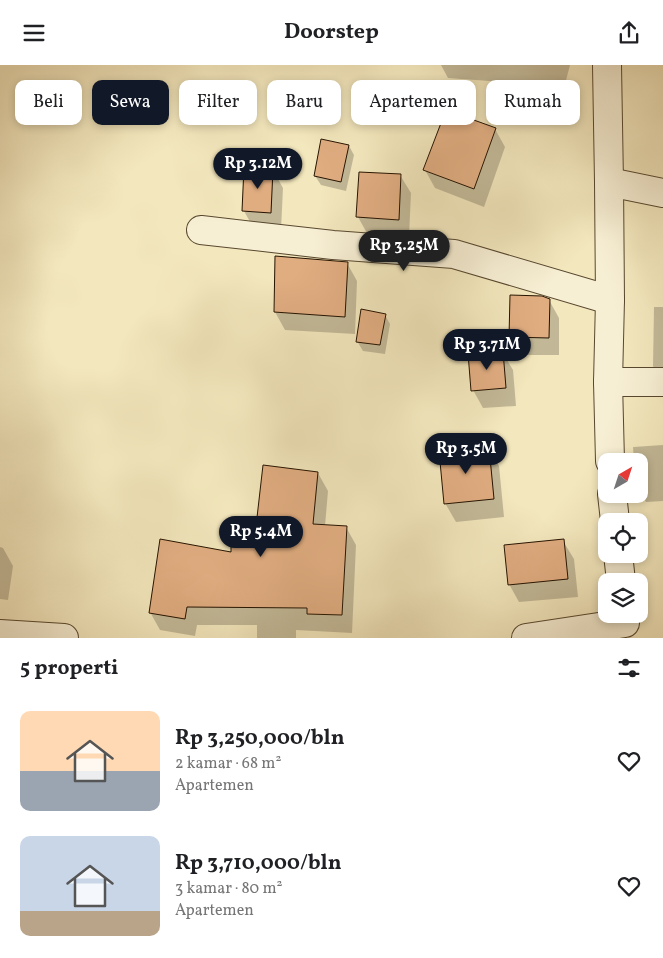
<!DOCTYPE html>
<html lang="id">
<head>
<meta charset="utf-8">
<style>
  :root { --surface:#fff; --page:#f6f6f6; --text:#202124; --muted:#757577; --accent:#111827 }
  body { margin:0; font-family:Vollkorn,serif; background:var(--page); color:var(--text); height:100vh; display:flex; flex-direction:column; font-size:19px; white-space:nowrap }
  * { box-sizing:border-box; margin:0 }
  p { font-size:16px; color:var(--muted) }
  .icon { flex:none; width:28px; height:28px; fill:none; stroke:currentColor; stroke-width:2; stroke-linecap:round; stroke-linejoin:round }
  .map { position:relative; height:573px; overflow:hidden }
  .sheet { display:flex; flex-direction:column; background:var(--surface); flex:1 }
  .sheet>* { flex:none }
  .banner { position:absolute; left:15px; top:15px; width:634px; height:45px; display:flex; gap:10px }
  .needle { width:32px; rotate:39deg }
  .buttons { position:absolute; left:598px; top:388px; display:grid; gap:10px }
  .buttons a { display:grid; place-items:center; width:50px; height:50px; border-radius:10px; background:var(--surface); box-shadow:0 2px 8px #0003; font-size:25px }
  .price { position:absolute; translate:-50% -42px; padding:0 11px; border-radius:18px; background:var(--accent); color:#fff; font-size:16px; line-height:32px; filter:drop-shadow(0 1px 2px #0008) }
  .price::after { content:''; position:absolute; left:50%; top:30px; width:15px; height:11px; margin-left:-8px; background:inherit; clip-path:polygon(0 0,100% 0,50% 100%) }
  .price.current { background:#222; color:#fff }
  ul { padding:0; list-style:none }
  li { display:flex; align-items:center; gap:15px; height:125px; padding:0 20px }
  li span { display:grid; place-items:center; flex:none; width:140px; height:100px; border-radius:10px; color:#555 }
  li>.icon { margin-inline-start:auto }
  span .icon { width:60px; height:60px; fill:#fffc; stroke-width:1 }
  li b { font-size:21px }
  h2 { display:flex; justify-content:space-between; align-items:center; height:60px; padding:0 20px; font-size:21px }
  .tag { padding:0 18px; border-radius:10px; background:var(--surface); box-shadow:0 2px 8px #0003; font-size:18px; line-height:45px }
  .tag.current { background:var(--accent); color:#fff }
  header { display:flex; justify-content:space-between; align-items:center; height:65px; padding:0 20px; background:var(--surface); font-size:22px; font-weight:700 }
  .map>svg:first-child { display:block }
  .shadow { fill:#0003 }
  .building { fill:#e0ad81; stroke:#251300 }
  .lines { fill:none; stroke-linecap:round; stroke-linejoin:round }
  .minor-casing { stroke:#58482f; stroke-width:30 }
  .minor { stroke:#f7efd4; stroke-width:28 }
</style>
</head>
<body>
<header><svg class="icon" aria-label="menu" viewBox="0 0 24 24"><path d="M4 6h16M4 12h16M4 18h16"/></svg>Doorstep<svg class="icon" aria-label="share" viewBox="0 0 24 24"><path d="M12 15V3M7 8l5-5 5 5M5 13v7h14v-7"/></svg></header>
<div class="map">
<svg width="663" height="573" viewBox="0 0 663 573">
  <rect width="100%" height="100%" fill="#f3e7bd"/>
  <filter id="stains"><feTurbulence type="fractalNoise" baseFrequency=".004" numOctaves="4"/><feColorMatrix values="0 0 0 0 .2 0 0 0 0 .09 0 0 0 0 .02 0 0 0 .5 -.17"/></filter>
  <radialGradient id="worn" r=".72"><stop offset=".6" stop-color="#630" stop-opacity="0"/><stop offset="1" stop-color="#630" stop-opacity=".3"/></radialGradient>
  <g class="shadow">
    <polygon points="441,0 570,0 563,27 532,19 448,13"/>
    <polygon points="495,64 505,82 484,142 435,123 425,105"/>
    <polygon points="349,81 354,90 346,126 321,120 315,111"/>
    <polygon points="246,104 273,105 283,123 281,165 254,164 244,146"/>
    <polygon points="400,110 411,128 409,172 368,170 358,152"/>
    <polygon points="276,193 347,198 357,216 355,269 285,265 275,247"/>
    <polygon points="549,235 559,253 559,290 520,290 510,272"/>
    <polygon points="654,242 663,242 663,319 653,301"/>
    <polygon points="385,250 390,259 385,289 363,286 357,276"/>
    <polygon points="502,287 513,305 516,341 483,343 473,325"/>
    <polygon points="663,380 663,436 646,437 639,424 639,396 634,396 633,382"/>
    <polygon points="489,383 499,401 504,452 456,457 445,438"/>
    <polygon points="318,408 328,426 325,461 346,462 356,480 352,568 296,565 296,573 257,573 257,560 197,560 195,571 160,565 150,547 256,471"/>
    <polygon points="563,476 574,494 578,532 519,537 509,519"/>
    <polygon points="0,482 3,483 13,501 8,535 0,534"/>
  </g>
  <g class="building">
    <polygon points="446,45 496,63 474,124 423,105"/>
    <polygon points="321,74 349,80 341,117 314,111"/>
    <polygon points="244,102 273,104 271,148 242,146"/>
    <polygon points="359,107 401,109 399,155 356,152"/>
    <polygon points="275,191 348,197 345,252 274,247"/>
    <polygon points="510,230 542,231 550,234 549,273 509,272"/>
    <polygon points="361,244 386,249 380,280 356,277"/>
    <polygon points="503,286 506,323 471,326 468,288"/>
    <polygon points="489,382 494,434 444,439 439,386"/>
    <polygon points="263,400 318,407 313,459 347,461 342,550 307,549 307,543 187,542 185,554 149,548 160,474 231,487 231,470 255,470"/>
    <polygon points="564,474 568,514 508,520 504,480"/>
  </g>
  <g class="lines">
    <defs>
      <g id="minor">
        <polyline points="607,0 609,117 610,235 608,317 610,396"/>
        <polyline points="609,117 663,128"/>
        <polyline points="201,165 333,180 454,189 610,235"/>
        <polyline points="608,317 663,317"/>
        <polyline points="612,429 615,456"/>
        <polyline points="618,489 621,516"/>
        <polyline points="0,569 64,573"/>
        <polyline points="526,573 625,558"/>
      </g>
    </defs>
    <use href="#minor" class="minor-casing"/>
    <use href="#minor" class="minor"/>
  </g>
  <rect width="100%" height="100%" filter="url(#stains)"/>
  <rect width="100%" height="100%" fill="url(#worn)"/>
</svg>
<div class="buttons">
<a><svg class="needle" viewBox="-14 -14 28 28"><path d="M0-13l5 13h-10z" fill="#e53935"/><path d="M0 13l5-13h-10z" fill="#757577"/></svg></a>
<a><svg class="icon" aria-label="locate" viewBox="0 0 24 24"><circle cx="12" cy="12" r="6"/><path d="M12 2v4M12 18v4M2 12h4M18 12h4"/></svg></a>
<a><svg class="icon" aria-label="layers" viewBox="0 0 24 24"><path d="M12 4l9 5-9 5-9-5zM3 14l9 5 9-5"/></svg></a>
</div>
<b class="price" style="left:258px;top:125px">Rp 3.12M</b>
<b class="price current" style="left:404px;top:207px">Rp 3.25M</b>
<b class="price" style="left:487px;top:306px">Rp 3.71M</b>
<b class="price" style="left:466px;top:410px">Rp 3.5M</b>
<b class="price" style="left:261px;top:493px">Rp 5.4M</b>
<div class="banner">
<a class="tag">Beli</a>
<a class="tag current">Sewa</a>
<a class="tag">Filter</a>
<a class="tag">Baru</a>
<a class="tag">Apartemen</a>
<a class="tag">Rumah</a>
</div>
</div>
<section class="sheet">
<h2>5 properti<svg class="icon" aria-label="filters" viewBox="0 0 24 24"><path d="M4 7h16M4 17h16"/><circle cx="9" cy="7" r="2"/><circle cx="15" cy="17" r="2"/></svg></h2>
<ul>
<li><span style="background:linear-gradient(#ffd9b3 60%,#9aa5b1 0)"><svg class="icon" aria-label="home" viewBox="0 0 24 24"><path d="M3 11l9-7 9 7M6 9v11h12V9"/></svg></span><div><b>Rp 3,250,000/bln</b><p>2 kamar · 68 m²</p><p>Apartemen</p></div><svg class="icon" aria-label="heart" viewBox="0 0 24 24"><path d="M12 20l-8-8c-3-5 5-10 8-4 3-6 11-1 8 4z"/></svg></li>
<li><span style="background:linear-gradient(#c9d6e8 75%,#b9a48a 0)"><svg class="icon" aria-label="home" viewBox="0 0 24 24"><path d="M3 11l9-7 9 7M6 9v11h12V9"/></svg></span><div><b>Rp 3,710,000/bln</b><p>3 kamar · 80 m²</p><p>Apartemen</p></div><svg class="icon" aria-label="heart" viewBox="0 0 24 24"><path d="M12 20l-8-8c-3-5 5-10 8-4 3-6 11-1 8 4z"/></svg></li>
</ul>
</section>
</body>
</html>
